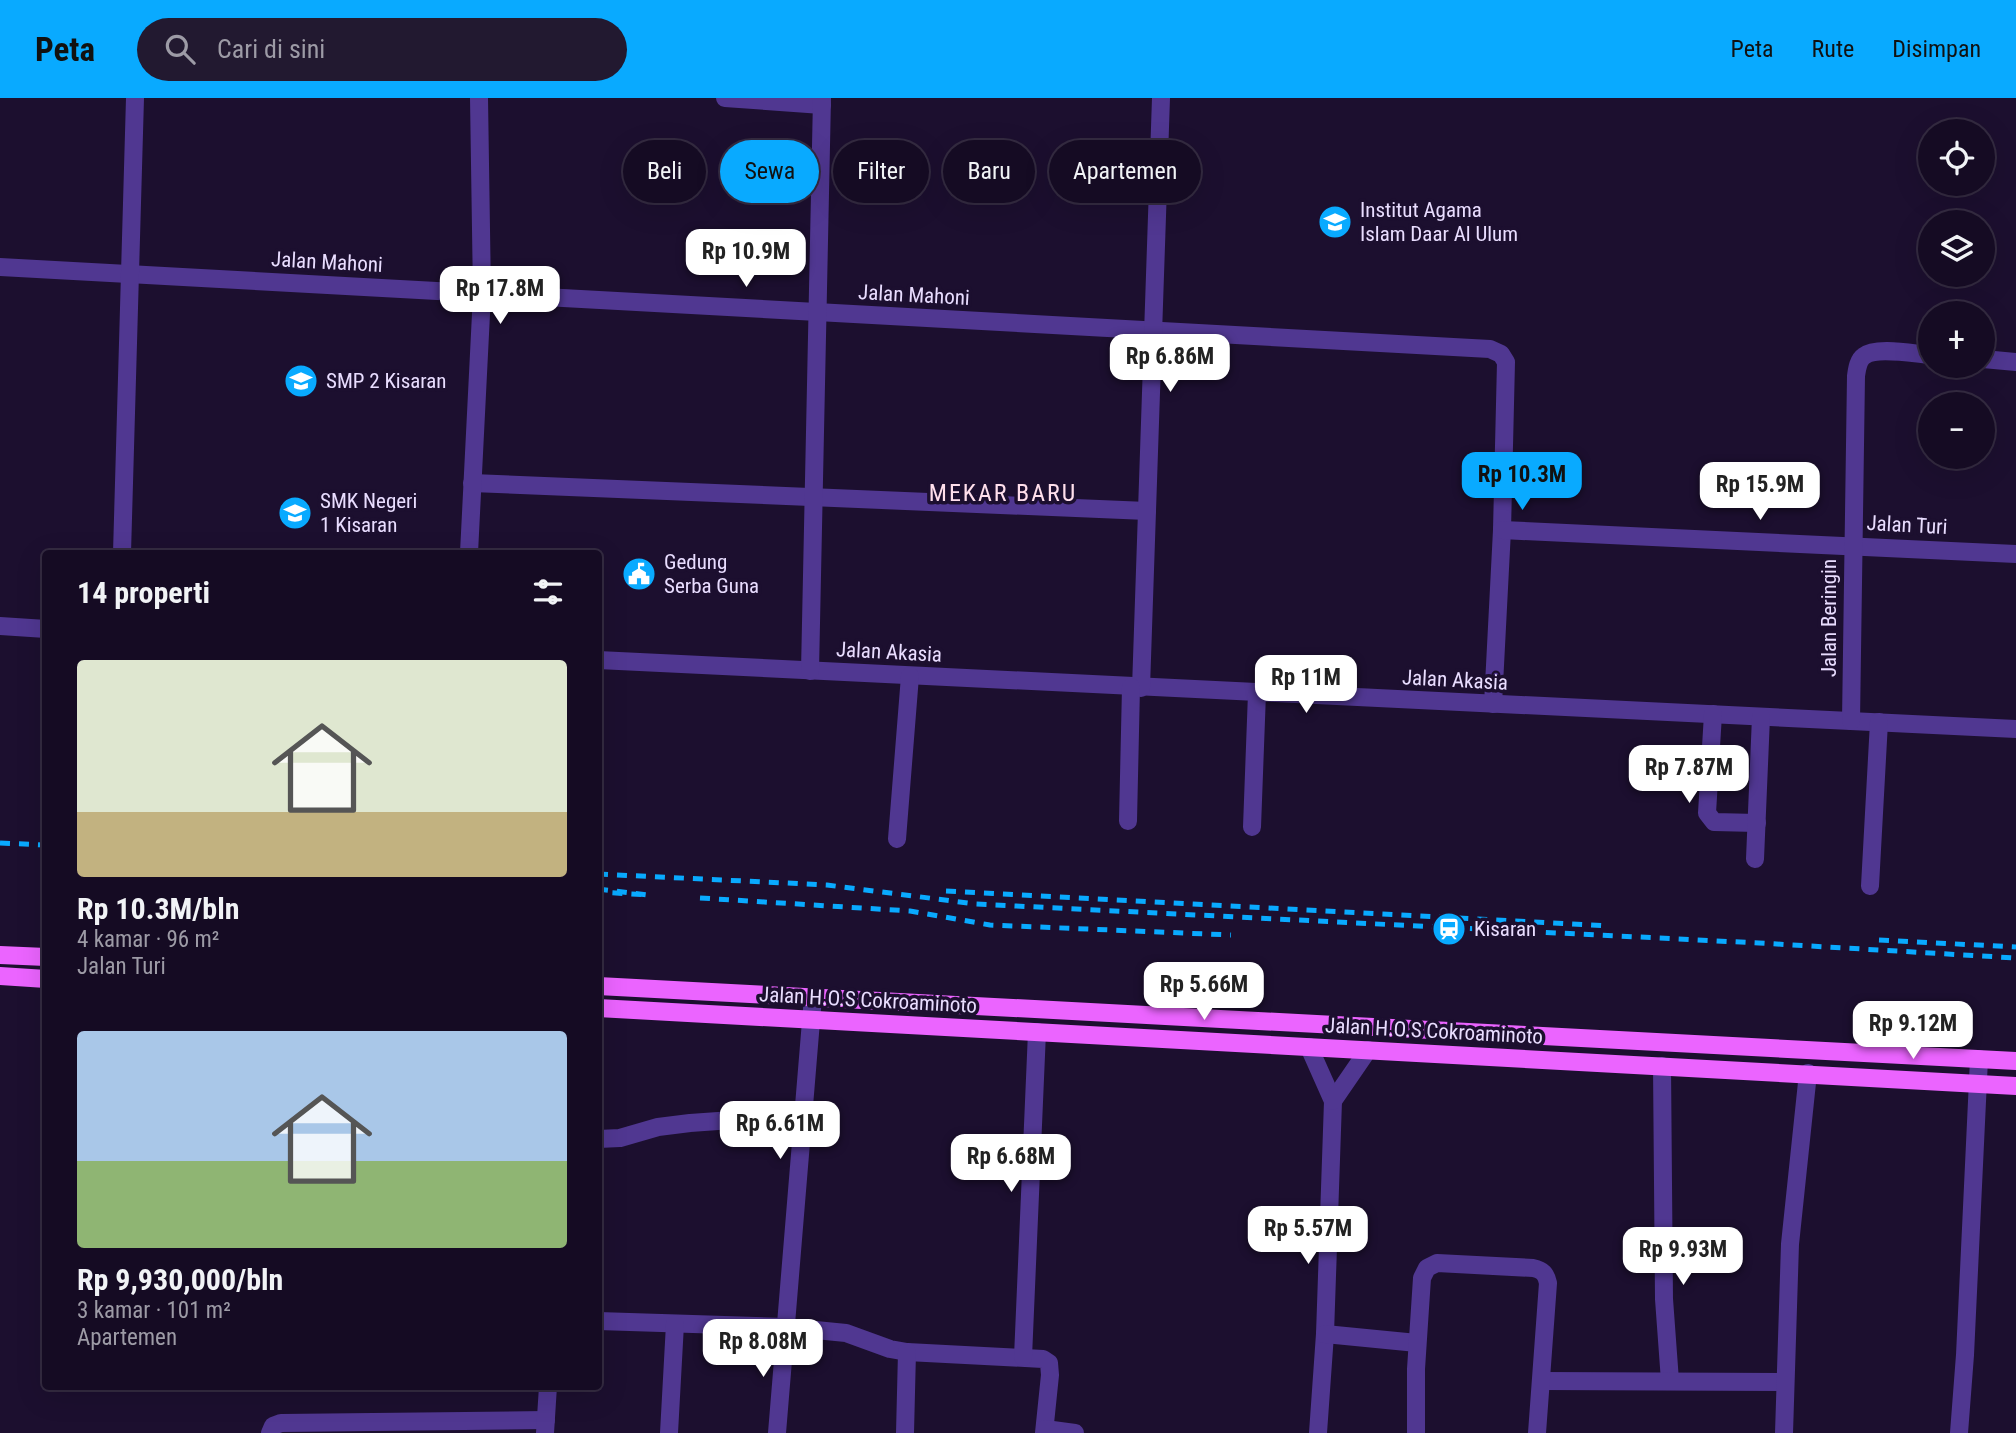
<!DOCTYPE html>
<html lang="id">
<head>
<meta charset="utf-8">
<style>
  :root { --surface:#150b23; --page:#221930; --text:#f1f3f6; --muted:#9d9ba6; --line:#342b41; --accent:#09aaff }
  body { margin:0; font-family:"Roboto Condensed",sans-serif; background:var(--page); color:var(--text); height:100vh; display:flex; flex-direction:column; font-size:26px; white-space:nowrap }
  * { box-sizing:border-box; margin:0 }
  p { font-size:23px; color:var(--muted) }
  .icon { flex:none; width:38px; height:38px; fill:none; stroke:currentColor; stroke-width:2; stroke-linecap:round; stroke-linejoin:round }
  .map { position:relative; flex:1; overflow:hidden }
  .side { position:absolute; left:42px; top:452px; width:560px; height:840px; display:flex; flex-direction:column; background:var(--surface); border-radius:7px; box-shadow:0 7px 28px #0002,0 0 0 2px var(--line) }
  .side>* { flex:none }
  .hud { position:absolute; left:623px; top:42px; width:665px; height:63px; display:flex; gap:14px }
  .fabs { position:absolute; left:1918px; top:21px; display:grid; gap:14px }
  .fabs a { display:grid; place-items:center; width:77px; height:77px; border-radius:50%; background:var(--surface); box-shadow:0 7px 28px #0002,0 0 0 2px var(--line); font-size:35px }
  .price { position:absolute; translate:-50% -60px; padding:0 16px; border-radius:14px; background:#fff; color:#222; font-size:23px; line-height:46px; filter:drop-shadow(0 2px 4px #0008) }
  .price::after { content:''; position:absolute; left:50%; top:42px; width:21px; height:16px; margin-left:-10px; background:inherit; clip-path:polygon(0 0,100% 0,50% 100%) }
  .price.on { background:var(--accent); color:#111 }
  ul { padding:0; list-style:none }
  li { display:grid; align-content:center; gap:14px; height:371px; padding:0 35px }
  li span { display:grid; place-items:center; height:217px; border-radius:7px; color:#555 }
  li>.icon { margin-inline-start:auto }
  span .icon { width:126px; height:126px; fill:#fffc; stroke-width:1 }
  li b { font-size:30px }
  h2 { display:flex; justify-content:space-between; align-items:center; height:84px; padding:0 35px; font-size:30px }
  .chip { padding:0 24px; border-radius:32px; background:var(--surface); box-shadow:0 7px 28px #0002,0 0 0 2px var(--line); font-size:24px; line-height:63px }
  .chip.on { background:var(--accent); color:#111 }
  header { display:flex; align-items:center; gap:42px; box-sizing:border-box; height:98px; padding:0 35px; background:var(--accent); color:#111 }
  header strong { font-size:33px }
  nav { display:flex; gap:38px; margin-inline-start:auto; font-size:24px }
  .search { width:490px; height:63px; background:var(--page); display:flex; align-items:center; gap:18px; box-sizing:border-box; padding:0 24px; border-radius:38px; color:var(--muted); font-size:26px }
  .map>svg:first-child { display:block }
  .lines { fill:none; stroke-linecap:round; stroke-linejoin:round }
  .minor { stroke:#503791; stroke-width:18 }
  .major { stroke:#eb64ff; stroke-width:18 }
  .rail { stroke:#09aaff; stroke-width:5; stroke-dasharray:10 9; stroke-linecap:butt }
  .labels { text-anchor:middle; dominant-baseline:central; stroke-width:7; stroke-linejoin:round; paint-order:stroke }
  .poi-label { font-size:21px; fill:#e9ddff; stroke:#1c0f2f; text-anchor:start }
  .street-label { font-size:21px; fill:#e9ddff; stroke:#1c0f2f }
  .quarter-label { font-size:24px; letter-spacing:2px; fill:#ffdfec; stroke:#1c0f2f }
</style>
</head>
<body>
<header>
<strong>Peta</strong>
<div class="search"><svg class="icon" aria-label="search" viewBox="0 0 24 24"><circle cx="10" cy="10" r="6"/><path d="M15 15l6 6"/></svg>Cari di sini</div>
<nav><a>Peta</a><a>Rute</a><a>Disimpan</a></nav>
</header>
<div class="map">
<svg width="2016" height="1335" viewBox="0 0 2016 1335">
  <rect width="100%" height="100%" fill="#1c0f2f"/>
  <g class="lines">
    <g class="minor">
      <polyline points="725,0 822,7"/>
      <polyline points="0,169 1490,251 1501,256 1506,264 1502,432 1493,606"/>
      <polyline points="1983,261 2016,264"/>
      <polyline points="472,385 1147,413"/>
      <polyline points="1502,432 2016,456"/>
      <polyline points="122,455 135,0"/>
      <polyline points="469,455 482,196 479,0"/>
      <polyline points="0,528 46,531"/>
      <polyline points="598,562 2016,631"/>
      <polyline points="810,573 822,0"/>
      <polyline points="1141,590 1161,0"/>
      <polyline points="1713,616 1707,715 1714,724 1757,725"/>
      <path d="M1851 623 1856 278C1857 271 1858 262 1864 258 1876 248 1915 256 1930 257"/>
      <polyline points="1128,723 1131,589"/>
      <polyline points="1252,729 1257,595"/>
      <polyline points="897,741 910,578"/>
      <polyline points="1755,761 1761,619"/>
      <polyline points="1870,788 1879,624"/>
      <polyline points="1309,949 1333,1003 1325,1236 1318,1335"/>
      <polyline points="1662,968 1664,1201 1670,1283"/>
      <polyline points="1333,1003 1368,952"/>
      <polyline points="598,1041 620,1040 658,1029 690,1025 803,1017"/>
      <polyline points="598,1223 785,1229 846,1235 890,1251 907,1254 1043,1261 1049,1265 1050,1277 1044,1335"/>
      <polyline points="1325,1236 1417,1245"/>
      <polyline points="1023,1259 1037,934"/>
      <polyline points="1542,1283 1785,1284"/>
      <polyline points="1045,1331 1075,1335"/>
      <polyline points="270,1335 273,1328 281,1325 546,1322"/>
      <polyline points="545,1335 548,1288"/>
      <polyline points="669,1335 675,1226"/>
      <polyline points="777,1335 813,899"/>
      <polyline points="905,1335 907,1254"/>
      <path d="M1416 1335V1271L1422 1180 1427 1170 1437 1165 1533 1170C1543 1172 1546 1176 1548 1185L1537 1335"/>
      <polyline points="1784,1335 1790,1146 1808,975"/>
      <polyline points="1959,1335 1965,1257 1979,961"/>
    </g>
    <g class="major">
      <polyline points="0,857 46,859"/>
      <polyline points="0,878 46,881"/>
      <polyline points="598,888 2016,963"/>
      <polyline points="598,910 2016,988"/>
    </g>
    <g class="rail">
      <polyline points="0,745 46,747"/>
      <polyline points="598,776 827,787 976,806 1759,845 2016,860"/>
      <polyline points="598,791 648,797 598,794"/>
      <polyline points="946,793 1610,828"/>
      <polyline points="700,800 910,813 990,827 1231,837"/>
      <polyline points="1879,842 2016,849"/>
    </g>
  </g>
  <defs>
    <symbol id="university-disc" viewBox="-11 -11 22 22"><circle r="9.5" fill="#09aaff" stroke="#1c0f2f"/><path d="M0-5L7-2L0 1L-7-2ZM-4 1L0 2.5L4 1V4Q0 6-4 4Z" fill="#fff"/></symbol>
    <symbol id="school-disc" viewBox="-11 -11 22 22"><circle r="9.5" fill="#09aaff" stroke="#1c0f2f"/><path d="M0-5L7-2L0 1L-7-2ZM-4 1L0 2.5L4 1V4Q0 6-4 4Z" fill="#fff"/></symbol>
    <symbol id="civic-disc" viewBox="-11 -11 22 22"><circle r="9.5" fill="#09aaff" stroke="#1c0f2f"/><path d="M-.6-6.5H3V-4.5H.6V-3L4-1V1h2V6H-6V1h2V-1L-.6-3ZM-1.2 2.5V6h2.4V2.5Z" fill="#fff"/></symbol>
    <symbol id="station-disc" viewBox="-11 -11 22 22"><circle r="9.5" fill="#09aaff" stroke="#1c0f2f"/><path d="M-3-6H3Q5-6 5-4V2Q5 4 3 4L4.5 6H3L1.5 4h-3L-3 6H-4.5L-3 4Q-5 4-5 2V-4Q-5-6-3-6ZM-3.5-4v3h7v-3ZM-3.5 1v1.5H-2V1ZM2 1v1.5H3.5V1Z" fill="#fff"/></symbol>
  </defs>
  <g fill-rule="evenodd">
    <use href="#university-disc" x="1316" y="105" width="38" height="38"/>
    <use href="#school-disc" x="282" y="264" width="38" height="38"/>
    <use href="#school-disc" x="276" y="396" width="38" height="38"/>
    <use href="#civic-disc" x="620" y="457" width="38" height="38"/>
    <use href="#station-disc" x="1430" y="812" width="38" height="38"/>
  </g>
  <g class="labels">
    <g class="poi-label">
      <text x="1360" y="112">Institut Agama<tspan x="1360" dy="24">Islam Daar Al Ulum</tspan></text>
      <text x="326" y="283">SMP 2 Kisaran</text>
      <text x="320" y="403">SMK Negeri<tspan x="320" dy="24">1 Kisaran</tspan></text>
      <text x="664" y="464">Gedung<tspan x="664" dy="24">Serba Guna</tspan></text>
      <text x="1474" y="831">Kisaran</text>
    </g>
    <g class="street-label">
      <text transform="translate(327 164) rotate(3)">Jalan Mahoni</text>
      <text transform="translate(914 197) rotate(3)">Jalan Mahoni</text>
      <text transform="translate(1907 427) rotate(3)">Jalan Turi</text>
      <text transform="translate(1829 520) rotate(-90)">Jalan Beringin</text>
      <text transform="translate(889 554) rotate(3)">Jalan Akasia</text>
      <text transform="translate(1455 582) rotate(3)">Jalan Akasia</text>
      <text transform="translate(868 902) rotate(3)">Jalan H.O.S Cokroaminoto</text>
      <text transform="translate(1434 933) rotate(3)">Jalan H.O.S Cokroaminoto</text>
    </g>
    <g class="quarter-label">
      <text x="1003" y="395">MEKAR BARU</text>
    </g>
  </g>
</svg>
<div class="fabs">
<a><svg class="icon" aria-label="locate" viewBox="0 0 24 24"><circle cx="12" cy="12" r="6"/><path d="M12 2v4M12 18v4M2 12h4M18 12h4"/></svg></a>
<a><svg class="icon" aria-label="layers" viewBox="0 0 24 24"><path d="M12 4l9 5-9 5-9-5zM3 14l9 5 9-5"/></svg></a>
<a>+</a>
<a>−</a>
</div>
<b class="price" style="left:746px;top:191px">Rp 10.9M</b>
<b class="price" style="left:500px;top:228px">Rp 17.8M</b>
<b class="price" style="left:1170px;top:296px">Rp 6.86M</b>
<b class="price on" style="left:1522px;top:414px">Rp 10.3M</b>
<b class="price" style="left:1760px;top:424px">Rp 15.9M</b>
<b class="price" style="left:1306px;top:617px">Rp 11M</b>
<b class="price" style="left:1689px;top:707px">Rp 7.87M</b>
<b class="price" style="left:1204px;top:924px">Rp 5.66M</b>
<b class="price" style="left:1913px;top:963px">Rp 9.12M</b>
<b class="price" style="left:780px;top:1063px">Rp 6.61M</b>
<b class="price" style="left:1011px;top:1096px">Rp 6.68M</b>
<b class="price" style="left:1308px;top:1168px">Rp 5.57M</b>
<b class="price" style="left:1683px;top:1189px">Rp 9.93M</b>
<b class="price" style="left:763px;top:1281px">Rp 8.08M</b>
<div class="hud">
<a class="chip">Beli</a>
<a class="chip on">Sewa</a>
<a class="chip">Filter</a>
<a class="chip">Baru</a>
<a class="chip">Apartemen</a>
</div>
<section class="side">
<h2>14 properti<svg class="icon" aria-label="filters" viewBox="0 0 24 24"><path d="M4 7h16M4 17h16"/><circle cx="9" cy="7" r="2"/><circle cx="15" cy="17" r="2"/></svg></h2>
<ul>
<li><span style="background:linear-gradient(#dfe7d0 70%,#c2b280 0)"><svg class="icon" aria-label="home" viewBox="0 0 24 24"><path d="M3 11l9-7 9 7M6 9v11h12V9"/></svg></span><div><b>Rp 10.3M/bln</b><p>4 kamar · 96 m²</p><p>Jalan Turi</p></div></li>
<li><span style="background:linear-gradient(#a9c7e8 60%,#8fb573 0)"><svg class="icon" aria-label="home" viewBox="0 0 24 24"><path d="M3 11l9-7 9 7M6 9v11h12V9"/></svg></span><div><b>Rp 9,930,000/bln</b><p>3 kamar · 101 m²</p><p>Apartemen</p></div></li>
</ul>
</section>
</div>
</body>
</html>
